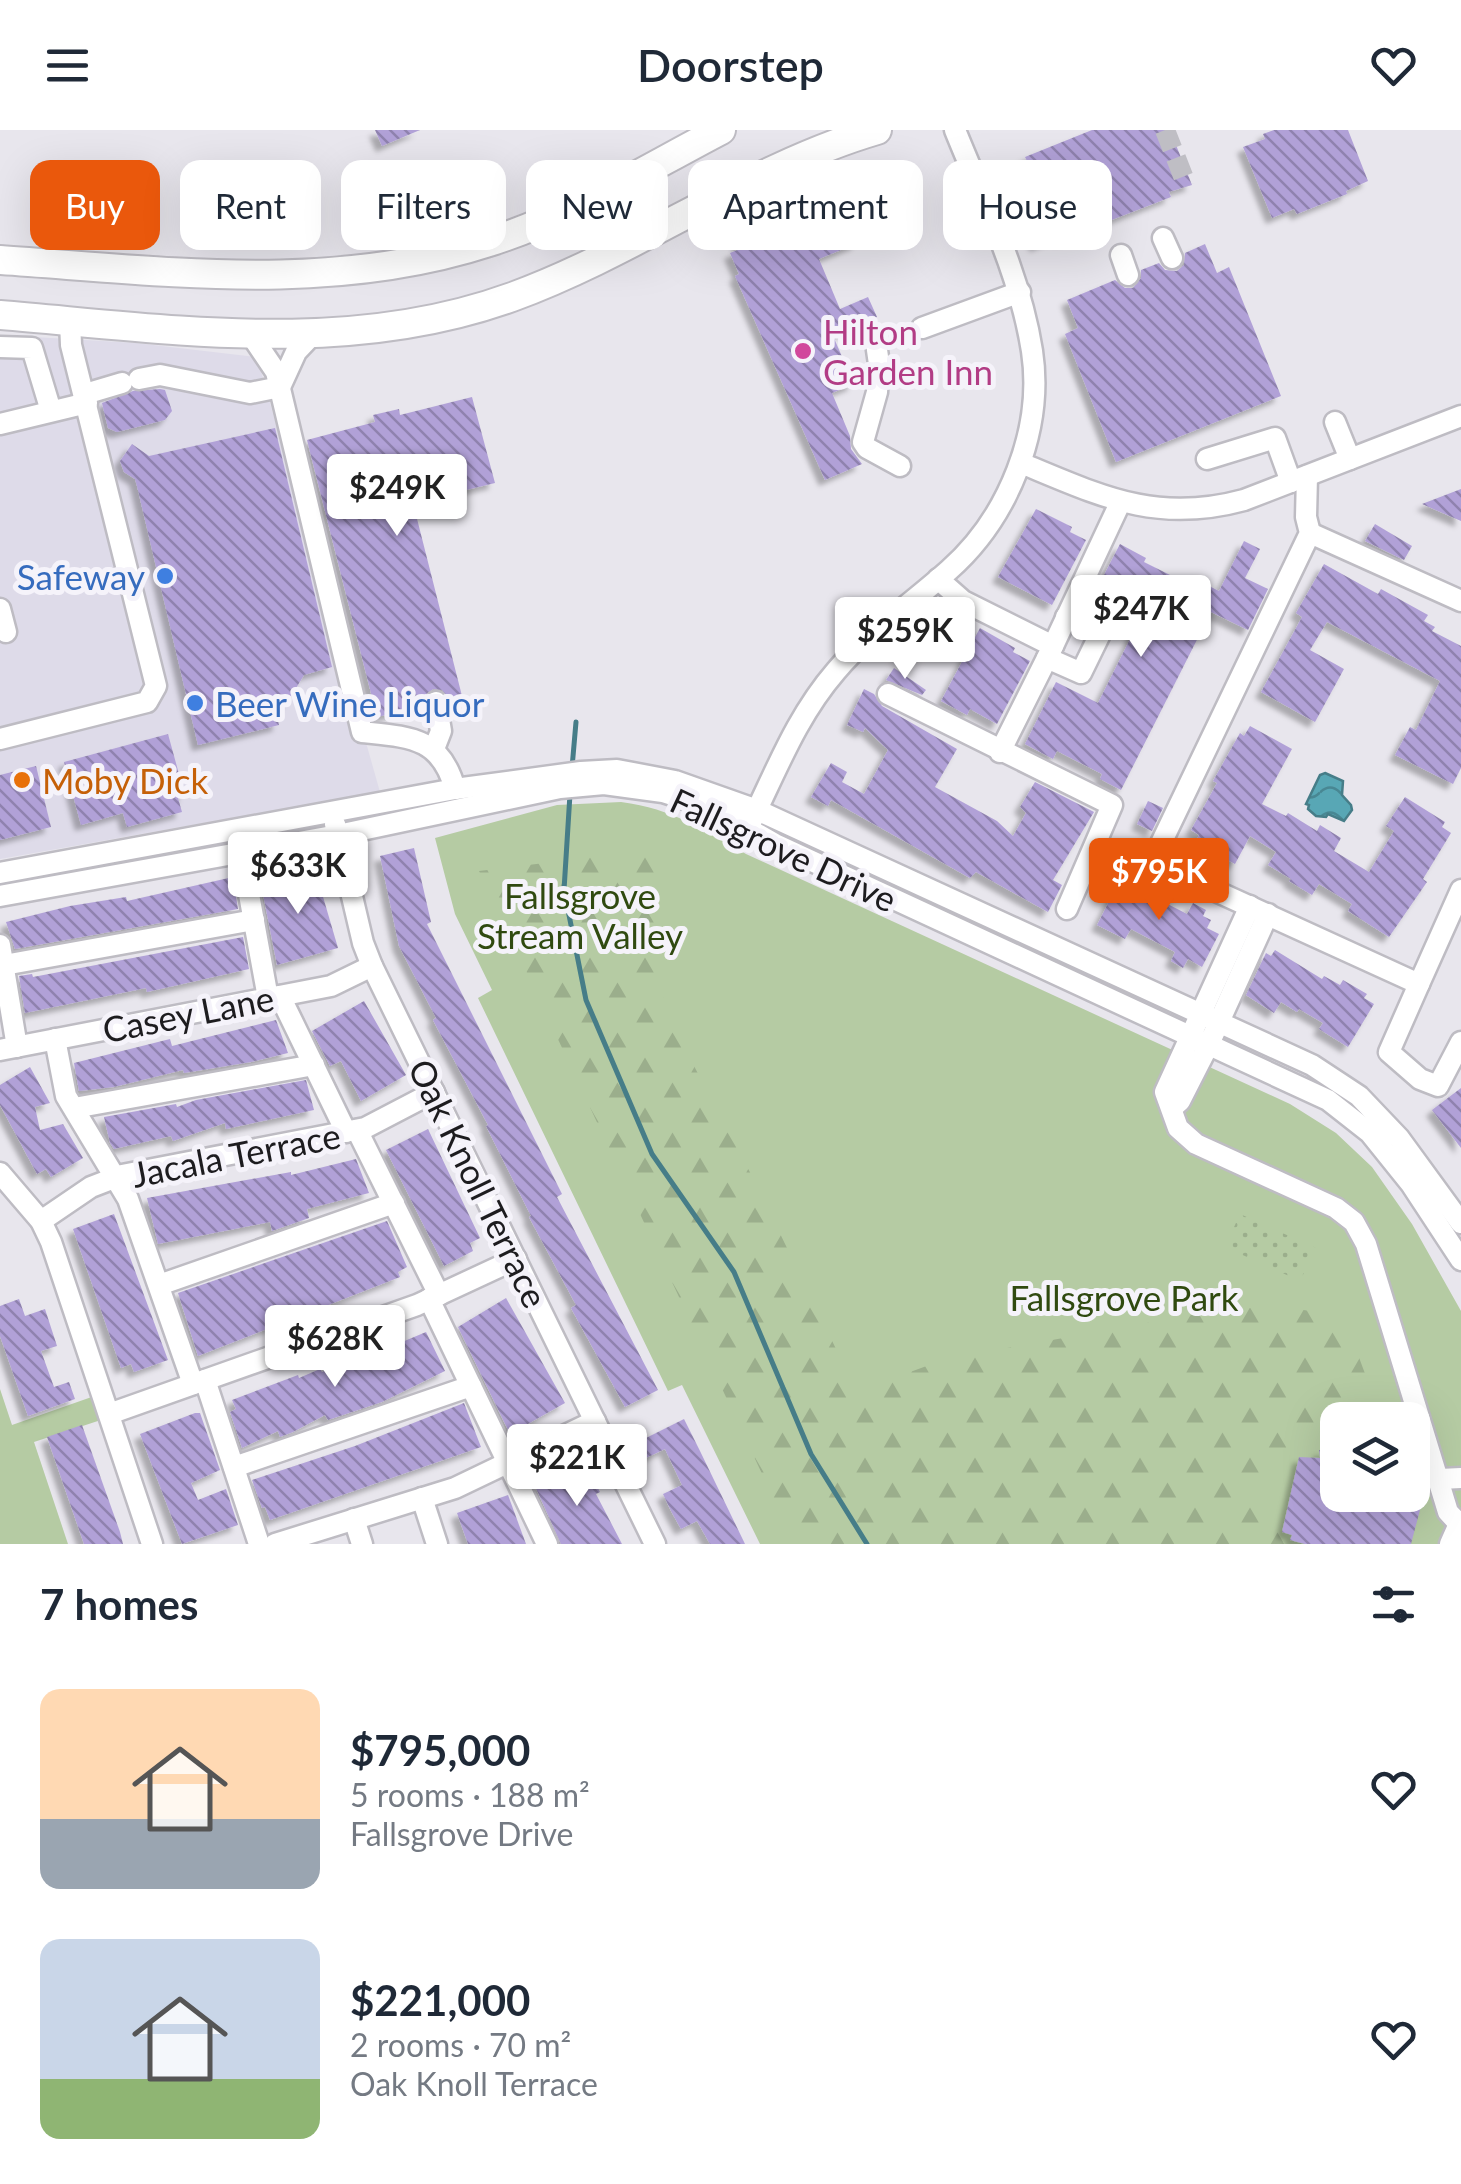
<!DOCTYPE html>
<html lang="en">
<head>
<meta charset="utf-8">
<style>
  :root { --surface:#fff; --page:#f6f6f7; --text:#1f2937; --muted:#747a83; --accent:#ea580c }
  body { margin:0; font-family:Lato,sans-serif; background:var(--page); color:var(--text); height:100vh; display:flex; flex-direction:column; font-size:38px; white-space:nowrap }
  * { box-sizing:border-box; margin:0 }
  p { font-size:32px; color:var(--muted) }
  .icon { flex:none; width:55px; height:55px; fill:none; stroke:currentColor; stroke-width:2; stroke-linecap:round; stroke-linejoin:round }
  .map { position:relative; height:1414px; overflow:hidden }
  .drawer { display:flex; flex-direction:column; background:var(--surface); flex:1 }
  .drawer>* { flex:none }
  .banner { position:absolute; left:30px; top:30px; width:1402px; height:90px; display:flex; gap:20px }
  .fabs { position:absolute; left:1320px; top:1272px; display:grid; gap:20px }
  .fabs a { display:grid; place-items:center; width:110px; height:110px; border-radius:20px; background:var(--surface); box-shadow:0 10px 40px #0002; font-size:50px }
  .price { position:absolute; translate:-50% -85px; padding:0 22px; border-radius:10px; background:#fff; color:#222; font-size:32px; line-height:65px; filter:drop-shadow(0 2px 5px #0008) }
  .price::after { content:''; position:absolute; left:50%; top:60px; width:30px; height:22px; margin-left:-15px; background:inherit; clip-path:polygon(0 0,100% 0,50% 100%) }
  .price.active { background:var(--accent); color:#fff }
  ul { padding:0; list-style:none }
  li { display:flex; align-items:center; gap:30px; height:250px; padding:0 40px }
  li span { display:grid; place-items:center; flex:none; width:280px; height:200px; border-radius:20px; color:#555 }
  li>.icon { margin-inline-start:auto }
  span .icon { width:120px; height:120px; fill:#fffc; stroke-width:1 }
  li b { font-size:42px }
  h2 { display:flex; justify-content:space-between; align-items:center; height:120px; padding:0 40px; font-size:42px }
  .pill { padding:0 35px; border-radius:20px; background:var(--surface); box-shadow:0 10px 40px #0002; font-size:35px; line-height:90px }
  .pill.active { background:var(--accent); color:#fff }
  header { display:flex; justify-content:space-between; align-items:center; height:130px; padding:0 40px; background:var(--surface); font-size:45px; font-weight:600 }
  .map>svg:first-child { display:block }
  .built { fill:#dedbe9 }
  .green { fill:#b5cba3; fill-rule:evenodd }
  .forest { fill:url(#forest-firs) }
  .garden { fill:url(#garden-dots) }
  .water { fill:url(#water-waves); stroke:#467d88; stroke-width:2.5 }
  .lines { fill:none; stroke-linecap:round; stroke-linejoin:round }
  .stream { stroke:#467d88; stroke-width:5 }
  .building { fill:url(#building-back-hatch); filter:url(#shadow) }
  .minor-tunnel { stroke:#bfbec4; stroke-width:20; stroke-dasharray:20 10; stroke-linecap:butt }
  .minor-casing { stroke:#bebcc3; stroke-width:25 }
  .major-casing { stroke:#bebcc3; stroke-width:32 }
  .minor { stroke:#fff; stroke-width:20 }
  .major { stroke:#fff; stroke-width:28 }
  .hotel-dot { fill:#d1479c; stroke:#f5f3fa; stroke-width:4 }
  .shop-dot { fill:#3f7fe0; stroke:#f5f3fa; stroke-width:4 }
  .food-dot { fill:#e8710a; stroke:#f5f3fa; stroke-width:4 }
  .labels { text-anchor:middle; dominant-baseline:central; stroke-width:10; stroke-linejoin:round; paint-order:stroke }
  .hotel-label { font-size:35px; fill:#b23c85; stroke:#f5f3fa; text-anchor:start }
  .shop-label { font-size:35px; fill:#366cbe; stroke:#f5f3fa; text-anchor:end }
  .food-label { font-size:35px; fill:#c56008; stroke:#f5f3fa; text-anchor:start }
  .street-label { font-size:35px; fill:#1d1c1f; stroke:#f5f3fa }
  .park-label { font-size:35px; fill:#304a10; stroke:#f5f3fa }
</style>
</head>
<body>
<header><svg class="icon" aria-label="menu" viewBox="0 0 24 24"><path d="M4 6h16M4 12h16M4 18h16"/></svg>Doorstep<svg class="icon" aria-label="heart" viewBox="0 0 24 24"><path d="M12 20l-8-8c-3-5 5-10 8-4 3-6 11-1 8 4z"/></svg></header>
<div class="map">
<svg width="1461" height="1414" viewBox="0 0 1461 1414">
  <defs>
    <pattern id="forest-firs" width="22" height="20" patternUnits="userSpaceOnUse" patternTransform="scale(2.5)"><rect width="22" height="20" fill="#b5cba3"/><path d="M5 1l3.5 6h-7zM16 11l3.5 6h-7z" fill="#9bae8c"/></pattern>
    <pattern id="garden-dots" width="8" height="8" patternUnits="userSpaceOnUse" patternTransform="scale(2.5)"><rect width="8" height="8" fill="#b5cba3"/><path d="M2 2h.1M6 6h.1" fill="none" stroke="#9bae8c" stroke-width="1.8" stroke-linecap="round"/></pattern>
    <pattern id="water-waves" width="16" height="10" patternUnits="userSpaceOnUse" patternTransform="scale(2.5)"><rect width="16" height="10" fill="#58a7b5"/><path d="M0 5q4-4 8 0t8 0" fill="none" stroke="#488793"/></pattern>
    <pattern id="building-back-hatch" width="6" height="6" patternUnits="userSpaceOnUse" patternTransform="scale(2.5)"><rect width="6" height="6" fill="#b1a1d7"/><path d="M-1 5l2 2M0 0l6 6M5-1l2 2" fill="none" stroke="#8f82ae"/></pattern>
    <filter id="shadow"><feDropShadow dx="-6" dy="6" stdDeviation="2.5" flood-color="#0004"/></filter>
  </defs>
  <rect width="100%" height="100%" fill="#e8e6ed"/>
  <polygon class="built" points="0,205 136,213 257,227 380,662 0,729"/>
  <g class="green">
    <path d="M621 672C674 679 701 699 746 724L1290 974 1336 1003 1372 1037 1412 1094 1461 1181V1414H760L682 1255 668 1261 478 868 492 860 455 784 435 708 557 675ZM1338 1290H1412V1365H1338Z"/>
    <polygon points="0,1259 12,1295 103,1263 110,1287 34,1312 68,1414 0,1414"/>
  </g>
  <polygon class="forest" points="658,719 664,879 754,1050 837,1221 853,1263 932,1234 1007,1218 1230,1178 1289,1178 1325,1183 1351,1206 1370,1257 1371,1274 1301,1308 1261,1342 1270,1378 1284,1414 795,1414 479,741"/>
  <polygon class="garden" points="1240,1084 1316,1118 1300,1151 1225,1117"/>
  <polygon class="water" points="1325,643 1343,651 1342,665 1351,675 1352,680 1344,691 1328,684 1326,687 1316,686 1308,679 1309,675 1306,674 1320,645"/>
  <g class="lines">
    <g class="stream">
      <polyline points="572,638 576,592"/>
      <polyline points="570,664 564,760 586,870 652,1024 734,1142 811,1324 867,1414"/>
    </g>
  </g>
  <g class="building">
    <polygon points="375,0 420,0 382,16"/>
    <polygon points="1092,0 1170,0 1192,55 1169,62 1171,67 1060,110 1058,106 1036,116 1012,58 1019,55 1013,40 1028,33 1025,27"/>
    <polygon points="1274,0 1348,0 1368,51 1346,61 1347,64 1297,84 1294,79 1272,88 1243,17 1265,9 1263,4"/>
    <polygon points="839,68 858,113 819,129 840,179 868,167 877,187 833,206 854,254 832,263 850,306 851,319 862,334 825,350 735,146 739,144 730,123 740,119 737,111"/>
    <polygon points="1205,114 1217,143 1229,137 1281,266 1116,332 1065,204 1078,198 1067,170 1115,150 1125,158 1133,158 1141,148 1141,140 1159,133 1165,140 1177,141 1184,135 1185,123"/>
    <polygon points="160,259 165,260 172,281 165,290 117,302 108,298 102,273 133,261"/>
    <polygon points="472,267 495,353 413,373 462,566 449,569 442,560 433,559 424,566 423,576 377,587 307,310 375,292 373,285 399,279 400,285"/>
    <polygon points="275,298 332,537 304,545 285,576 275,579 279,595 198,615 137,356 135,349 124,342 120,331 132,314 149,326"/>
    <polygon points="1461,359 1461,391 1422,374"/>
    <polygon points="1036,379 1072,397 1070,402 1086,410 1052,475 998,447"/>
    <polygon points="1375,394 1412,416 1404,430 1365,411"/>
    <polygon points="1244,411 1260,419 1245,448 1268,459 1248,500 1211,482 1121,660 1100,649 1102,644 1057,621 1053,629 1025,614 1056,552 1098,573 1135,499 1088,476 1120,414 1146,428 1144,432 1190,455 1193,448 1219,461"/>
    <polygon points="1324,434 1378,464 1381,459 1428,485 1424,491 1435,497 1432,501 1461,516 1461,638 1453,654 1395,625 1410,597 1416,600 1440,551 1327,492 1310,520 1344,539 1315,592 1261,562 1302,487 1296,483"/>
    <polygon points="980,498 1015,518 1013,522 1030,531 997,594 970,579 967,585 941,571"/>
    <polygon points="894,538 926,560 922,565 886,550"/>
    <polygon points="864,559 874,564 882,576 957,619 935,657 997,691 1013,706 1026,683 1020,677 1035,652 1094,682 1053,750 1062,755 1048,782 976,742 970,748 831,670 828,676 811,667 831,633 847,642 842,652 864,664 888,620 865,598 863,602 847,595"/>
    <polygon points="1250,596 1292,619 1262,674 1286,686 1288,683 1317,701 1320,695 1341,708 1334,721 1369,742 1394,701 1386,696 1405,667 1445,692 1442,697 1451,703 1423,749 1427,752 1389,807 1348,781 1352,774 1319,754 1312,765 1289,751 1291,749 1268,735 1276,722 1250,706 1235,734 1195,712 1199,705 1191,700 1217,653 1213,651 1240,603 1244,606"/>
    <polygon points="168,604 185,666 178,668 182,682 127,697 123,683 81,695 64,632"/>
    <polygon points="36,636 51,697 0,710 0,645"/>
    <polygon points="1148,671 1163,678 1152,701 1137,694"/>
    <polygon points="414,718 431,792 427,794 562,1064 557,1067 658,1260 625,1277 571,1178 576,1175 529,1087 531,1086 486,996 488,995 433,890 436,888 399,816 380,726"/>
    <polygon points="314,736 338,818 277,835 261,754"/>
    <polygon points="233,747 238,779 15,819 6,792 70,776 126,767 127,771"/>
    <polygon points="1126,747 1153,761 1150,765 1187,784 1193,773 1206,780 1203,786 1211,790 1207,798 1219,804 1202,837 1188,829 1183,838 1171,831 1175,822 1131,799 1125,809 1097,795 1118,754 1121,755"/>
    <polygon points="243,807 249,839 147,862 146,858 25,883 19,846 32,844 33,847"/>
    <polygon points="1275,820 1322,849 1324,846 1340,855 1343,850 1367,864 1364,868 1374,874 1348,917 1319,899 1323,893 1299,879 1297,882 1281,872 1274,883 1246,865 1266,823 1271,826"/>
    <polygon points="364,871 406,945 361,971 341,931 330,936 312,901"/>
    <polygon points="276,890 288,923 251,932 184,943 183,940 114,957 79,961 74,933 170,909 172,916"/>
    <polygon points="30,937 50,973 35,977 40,1000 63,994 83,1028 51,1047 46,1039 37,1044 0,975 0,955"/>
    <polygon points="306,950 314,980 226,999 225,993 173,1011 171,1006 114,1019 110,1013 104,987 176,974 177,977 196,970"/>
    <polygon points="1461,958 1461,1018 1432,980"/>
    <polygon points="428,999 480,1108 470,1113 473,1121 444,1136 386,1020"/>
    <polygon points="356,1029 369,1063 307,1079 309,1088 272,1101 270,1092 158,1114 147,1068 291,1042 291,1045"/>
    <polygon points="114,1084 168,1230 134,1242 131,1234 121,1238 73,1099"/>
    <polygon points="387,1091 407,1137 398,1142 400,1147 198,1226 178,1163"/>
    <polygon points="506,1168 565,1273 510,1304 458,1197"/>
    <polygon points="19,1169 25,1186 45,1179 57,1216 41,1221 54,1257 69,1252 75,1269 28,1286 0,1206 0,1176"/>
    <polygon points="426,1202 445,1241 382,1272 328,1290 325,1285 293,1302 280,1307 278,1301 242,1318 230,1282 236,1279 232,1270 298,1245 299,1248 320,1239 322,1242 358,1225 359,1227 382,1217 383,1220"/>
    <polygon points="464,1273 481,1317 270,1390 265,1377 262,1378 252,1350 355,1316"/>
    <polygon points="195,1283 200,1283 220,1340 191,1353 198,1370 226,1359 238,1395 182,1414 140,1304"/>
    <polygon points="684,1289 700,1321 745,1414 710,1414 697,1391 681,1399 671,1381 663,1364 682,1355 665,1319 646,1328 638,1312"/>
    <polygon points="82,1295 120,1402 123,1414 84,1414 47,1307"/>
    <polygon points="1319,1320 1338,1322 1338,1365 1424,1365 1411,1414 1305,1414 1290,1410 1292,1405 1282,1402 1299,1327 1320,1328"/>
    <polygon points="584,1332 600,1362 596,1364 622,1414 561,1414 535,1356"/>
    <polygon points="508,1365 526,1414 468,1414 457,1383"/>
  </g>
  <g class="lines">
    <polyline class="minor-tunnel" points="1165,0 1187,56"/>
    <defs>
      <g id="minor">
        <polyline points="1163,108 1172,128"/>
        <polyline points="1121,125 1128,145"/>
        <polyline points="922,198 1020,162"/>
        <path d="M251 205 276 242 362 602C410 607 441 607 455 659"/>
        <polyline points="876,213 879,234 877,262 863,312 867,318 900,336"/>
        <polyline points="0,217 32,218 51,281"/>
        <polyline points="139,249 160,245 250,263 280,257"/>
        <polyline points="280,257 296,222 313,204"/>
        <polyline points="85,264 122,253"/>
        <polyline points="1335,292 1350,329"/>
        <polyline points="0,294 87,273"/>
        <polyline points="1207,329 1275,308 1291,352"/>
        <path d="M1021 333C1101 366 1156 394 1244 370L1461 286"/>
        <polyline points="1307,346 1306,387 1310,403 1152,732 1419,854 1461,760"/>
        <polyline points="1310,403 1461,471"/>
        <polyline points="938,449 963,471 1053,516 1000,622"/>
        <polyline points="0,479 6,502"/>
        <polyline points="1053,516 1120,373"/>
        <polyline points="1047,528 1081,543 1101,502 1066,487"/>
        <polyline points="888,564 1112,675 1067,779"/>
        <polyline points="0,609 147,572 156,556 71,215 70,191"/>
        <polyline points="434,619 441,601 436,572"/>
        <path d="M751 692C777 639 797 586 836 541 869 502 911 474 949 440 1008 388 1044 300 1032 221 1020 144 984 72 955 0"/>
        <polyline points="335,694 363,813 372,836 655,1414"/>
        <polyline points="0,743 455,659 581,642 617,640 675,651 757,680 1312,935 1359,966 1399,1008 1461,1093"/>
        <polyline points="246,748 268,868"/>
        <polyline points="0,766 338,705 560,658 604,654 663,662 710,677 775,714 1328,970 1370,1003 1411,1054 1461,1130"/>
        <polyline points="1250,776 1165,962 1178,998 1196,1014 1336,1078 1354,1092 1366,1114 1448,1382 1461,1396"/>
        <polyline points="0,815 17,917"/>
        <polyline points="4,835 254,790"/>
        <polyline points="1419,854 1389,922 1420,949 1438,956 1461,912"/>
        <polyline points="280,866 346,1002"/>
        <polyline points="55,909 66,966 128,1069 193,1254"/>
        <polyline points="0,920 331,856 372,836"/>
        <polyline points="74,978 314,935"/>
        <polyline points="1172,978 1180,971 1209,914 1268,784"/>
        <polyline points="357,1000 439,1165"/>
        <polyline points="0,1043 41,1091 51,1112 152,1414"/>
        <polyline points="41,1091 91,1057 122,1045 365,998 434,962"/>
        <polyline points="159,1155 394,1073"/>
        <polyline points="429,1169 547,1414"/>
        <polyline points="205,1250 259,1414"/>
        <polyline points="109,1284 417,1175 516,1129"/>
        <polyline points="234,1337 471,1256"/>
        <polyline points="1440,1349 1461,1348"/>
        <polyline points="422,1368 437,1414"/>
        <polyline points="354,1389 362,1414"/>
        <polyline points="275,1414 455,1358 595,1291"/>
        <polyline points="1450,1414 1458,1396"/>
      </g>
      <g id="major">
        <path d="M0 130C164 141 330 164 489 112 571 86 646 39 721 0"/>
        <path d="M0 185C170 199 347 227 512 167 638 121 748 38 877 0"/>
      </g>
    </defs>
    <use href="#minor" class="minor-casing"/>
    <use href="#major" class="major-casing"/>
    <use href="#minor" class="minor"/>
    <use href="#major" class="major"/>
  </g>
  <circle class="hotel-dot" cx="803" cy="221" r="10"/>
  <g class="shop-dot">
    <circle cx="165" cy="446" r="10"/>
    <circle cx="195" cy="573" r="10"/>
  </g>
  <circle class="food-dot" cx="22" cy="650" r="10"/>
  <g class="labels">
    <g class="hotel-label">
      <text x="823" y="201">Hilton<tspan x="823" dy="40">Garden Inn</tspan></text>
    </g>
    <g class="shop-label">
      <text x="145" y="446">Safeway</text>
      <text x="215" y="573" text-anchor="start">Beer Wine Liquor</text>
    </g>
    <g class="food-label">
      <text x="42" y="650">Moby Dick</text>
    </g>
    <g class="street-label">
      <text transform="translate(784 719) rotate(25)">Fallsgrove Drive</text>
      <text transform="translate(188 883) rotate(-11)">Casey Lane</text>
      <text transform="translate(236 1024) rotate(-11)">Jacala Terrace</text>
      <text transform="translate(479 1053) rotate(64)">Oak Knoll Terrace</text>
    </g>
    <g class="park-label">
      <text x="580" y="765">Fallsgrove<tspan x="580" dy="40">Stream Valley</tspan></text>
      <text x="1124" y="1167">Fallsgrove Park</text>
    </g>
  </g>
</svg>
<div class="fabs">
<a><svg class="icon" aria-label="layers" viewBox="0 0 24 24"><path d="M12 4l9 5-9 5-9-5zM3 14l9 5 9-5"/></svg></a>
</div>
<b class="price" style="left:397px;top:409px">$249K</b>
<b class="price" style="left:1141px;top:530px">$247K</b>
<b class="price" style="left:905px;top:552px">$259K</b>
<b class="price" style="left:298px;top:787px">$633K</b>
<b class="price active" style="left:1159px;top:793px">$795K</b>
<b class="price" style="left:335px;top:1260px">$628K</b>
<b class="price" style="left:577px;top:1379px">$221K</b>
<div class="banner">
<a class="pill active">Buy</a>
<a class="pill">Rent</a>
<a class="pill">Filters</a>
<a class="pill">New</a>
<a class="pill">Apartment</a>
<a class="pill">House</a>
</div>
</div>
<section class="drawer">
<h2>7 homes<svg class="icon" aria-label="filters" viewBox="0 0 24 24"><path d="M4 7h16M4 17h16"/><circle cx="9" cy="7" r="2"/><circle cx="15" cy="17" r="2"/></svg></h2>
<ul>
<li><span style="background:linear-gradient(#ffd9b3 65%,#9aa5b1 0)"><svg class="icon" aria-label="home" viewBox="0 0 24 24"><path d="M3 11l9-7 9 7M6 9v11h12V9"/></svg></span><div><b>$795,000</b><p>5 rooms · 188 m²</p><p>Fallsgrove Drive</p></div><svg class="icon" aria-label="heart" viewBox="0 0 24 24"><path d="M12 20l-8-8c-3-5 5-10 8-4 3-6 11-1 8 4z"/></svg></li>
<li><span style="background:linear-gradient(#c9d6e8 70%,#8fb573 0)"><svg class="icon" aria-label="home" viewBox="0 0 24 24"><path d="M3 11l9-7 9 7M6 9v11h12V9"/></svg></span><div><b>$221,000</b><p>2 rooms · 70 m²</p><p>Oak Knoll Terrace</p></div><svg class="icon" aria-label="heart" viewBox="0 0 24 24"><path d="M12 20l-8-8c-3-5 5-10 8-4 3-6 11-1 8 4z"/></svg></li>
</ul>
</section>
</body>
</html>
